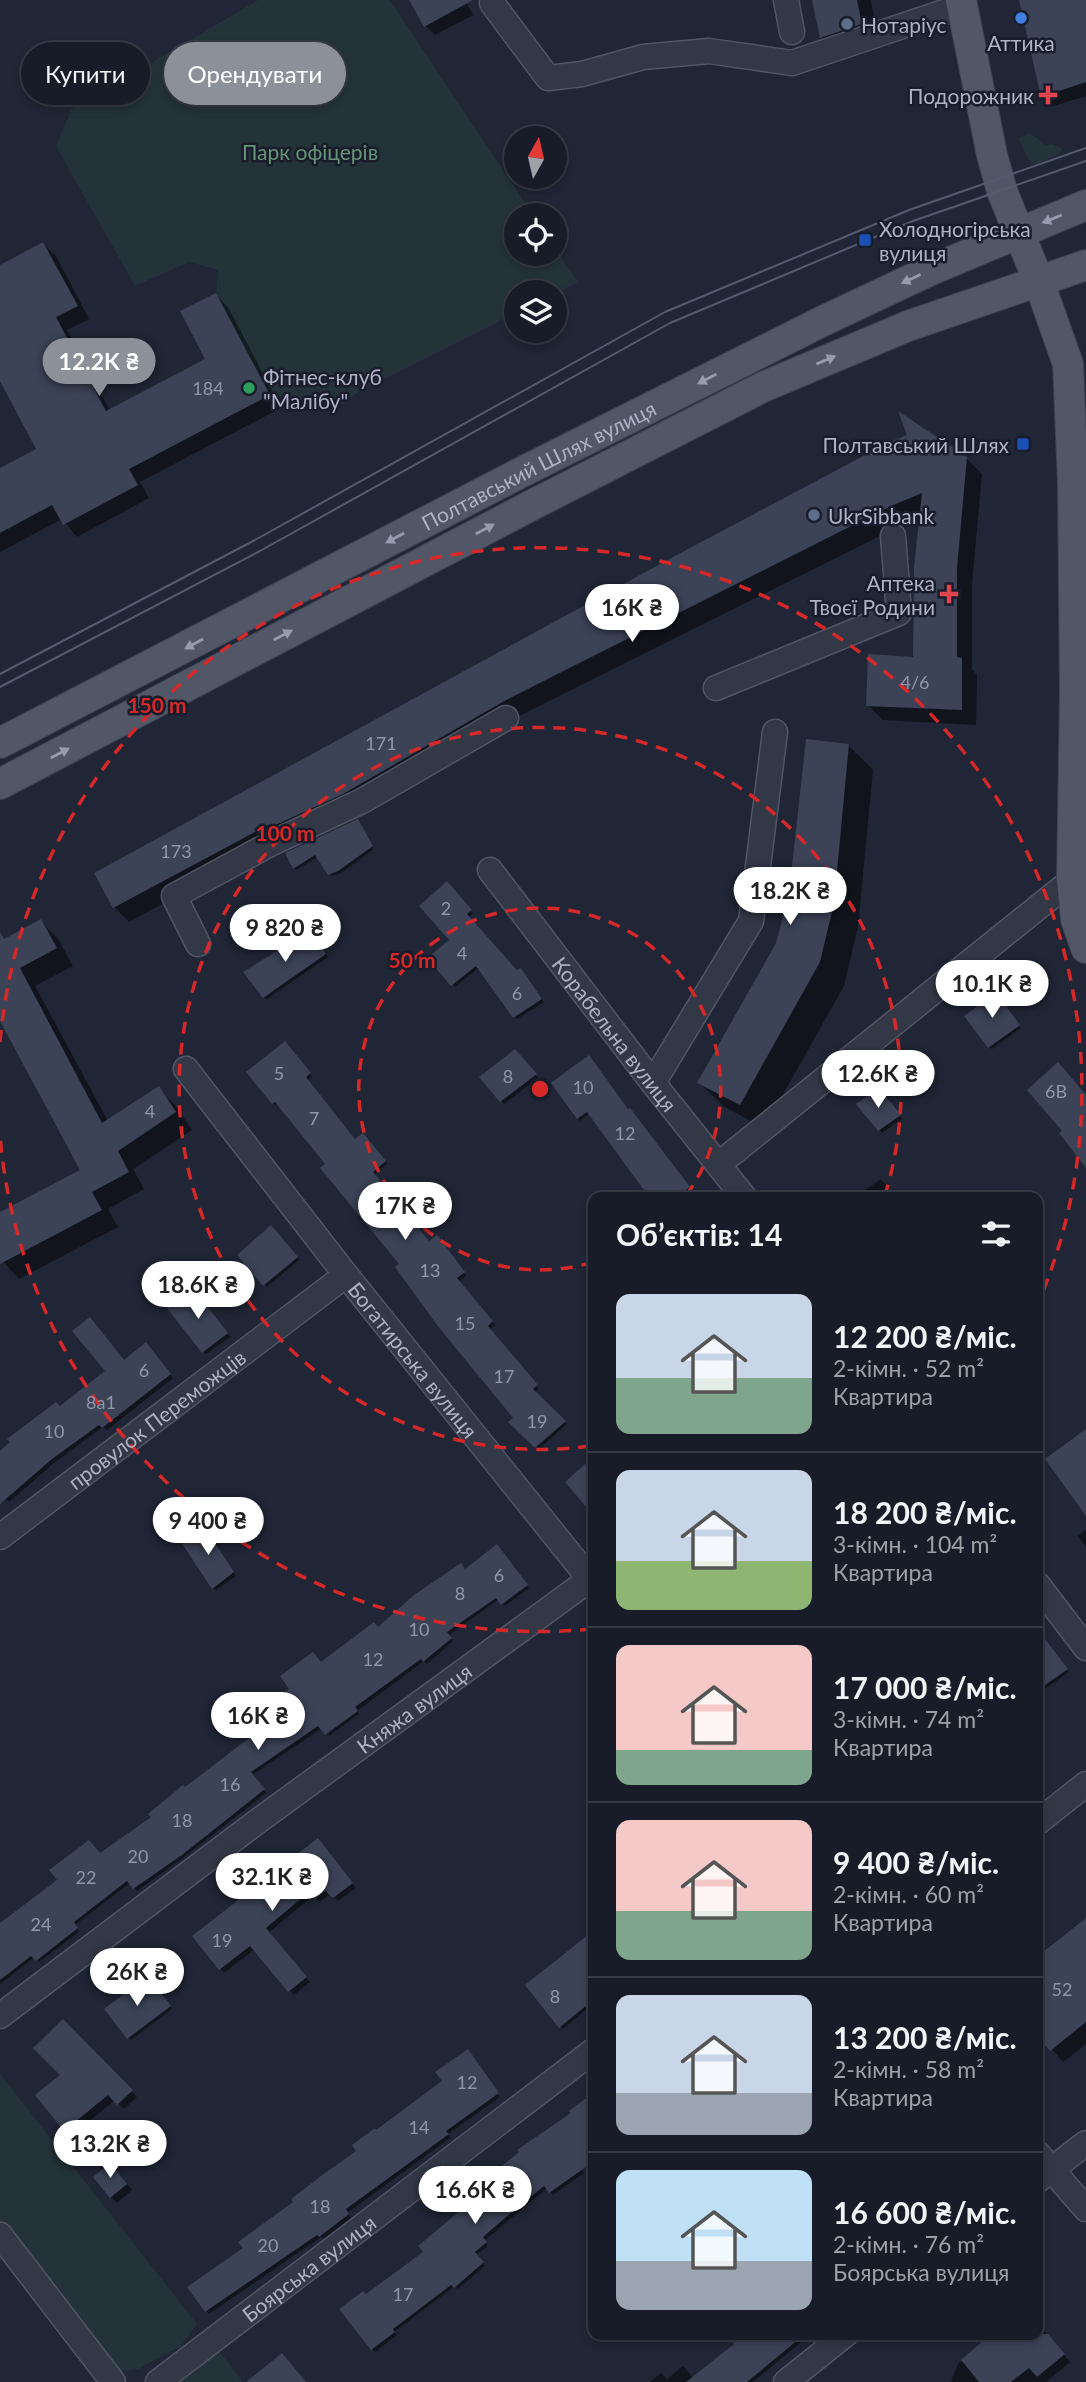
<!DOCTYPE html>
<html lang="uk">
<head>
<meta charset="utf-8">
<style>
  :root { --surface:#181c28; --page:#212530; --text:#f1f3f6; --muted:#9fa1a8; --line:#363a45; --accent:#8c9099 }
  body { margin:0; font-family:Lato,sans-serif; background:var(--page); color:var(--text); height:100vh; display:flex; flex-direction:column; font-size:26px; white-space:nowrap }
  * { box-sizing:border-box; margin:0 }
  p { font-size:23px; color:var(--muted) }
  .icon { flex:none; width:38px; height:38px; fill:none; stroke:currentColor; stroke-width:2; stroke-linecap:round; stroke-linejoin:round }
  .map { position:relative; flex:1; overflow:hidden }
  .details { position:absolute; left:588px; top:1192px; width:455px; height:1148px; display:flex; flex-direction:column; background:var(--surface); border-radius:14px; box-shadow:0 4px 10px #0003,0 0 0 2px var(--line) }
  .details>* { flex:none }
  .banner { position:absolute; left:21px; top:42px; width:462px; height:63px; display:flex; gap:14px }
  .needle { width:46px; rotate:8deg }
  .tools { position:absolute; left:504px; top:126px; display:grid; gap:14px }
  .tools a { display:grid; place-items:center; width:63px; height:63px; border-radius:50%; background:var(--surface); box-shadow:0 4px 10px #0003,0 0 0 2px var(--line); font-size:35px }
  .price { position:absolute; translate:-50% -60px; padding:0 16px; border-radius:24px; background:#fff; color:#222; font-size:23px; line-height:46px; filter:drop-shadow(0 2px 4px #0008) }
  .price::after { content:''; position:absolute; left:50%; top:42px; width:21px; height:16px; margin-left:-10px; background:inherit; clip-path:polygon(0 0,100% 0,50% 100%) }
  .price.on { background:var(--accent); color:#fff }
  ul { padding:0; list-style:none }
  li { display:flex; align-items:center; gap:21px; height:175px; padding:0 28px }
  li+li { border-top:2px solid var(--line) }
  li span { display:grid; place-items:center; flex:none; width:196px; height:140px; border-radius:14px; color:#555 }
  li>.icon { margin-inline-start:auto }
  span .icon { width:84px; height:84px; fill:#fffc; stroke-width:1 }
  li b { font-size:30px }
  h2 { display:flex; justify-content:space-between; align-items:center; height:84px; padding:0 28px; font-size:30px }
  .tag { padding:0 24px; border-radius:32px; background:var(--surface); box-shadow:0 4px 10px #0003,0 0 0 2px var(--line); font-size:24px; line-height:63px }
  .tag.on { background:var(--accent); color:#fff }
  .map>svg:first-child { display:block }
  .green { fill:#233339 }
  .shadow { fill:#0007 }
  .building { fill:#3c4357 }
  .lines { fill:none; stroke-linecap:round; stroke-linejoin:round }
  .minor-casing { stroke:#515565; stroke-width:27 }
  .major-casing { stroke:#3d4151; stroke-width:32 }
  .minor { stroke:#333847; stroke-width:24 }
  .major { stroke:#515767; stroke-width:30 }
  .tram { stroke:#555b6e; stroke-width:2 }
  .oneway { fill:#969bad }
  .ring { fill:none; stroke:#d62828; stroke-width:3.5; stroke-dasharray:12 9 }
  .shop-dot { fill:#3f7fe0; stroke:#191d2b; stroke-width:2.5 }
  .service-dot { fill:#5c6f8a; stroke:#191d2b; stroke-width:2.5 }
  .health-dot { fill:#e0444e; stroke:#191d2b; stroke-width:2.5 }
  .transit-dot { fill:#1a4fb4; stroke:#191d2b; stroke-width:2.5 }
  .leisure-dot { fill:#2e9e5b; stroke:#191d2b; stroke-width:2.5 }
  .labels { text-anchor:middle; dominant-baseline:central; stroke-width:5; stroke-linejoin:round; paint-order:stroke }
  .number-label { font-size:18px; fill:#9196a9 }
  .poi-label { font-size:21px; fill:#adb2c4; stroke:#191d2b; text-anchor:start }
  .park-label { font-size:21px; fill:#659478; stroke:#191d2b }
  .street-label { font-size:21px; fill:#adb2c4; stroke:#191d2b }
  .centre { fill:#d62828; stroke:#191d2b; stroke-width:3.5 }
  .ring-label { font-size:21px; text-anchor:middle; font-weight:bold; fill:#d62828; stroke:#191d2b; stroke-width:5; stroke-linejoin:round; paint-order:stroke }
</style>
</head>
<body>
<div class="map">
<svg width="1086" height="2382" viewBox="0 0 1086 2382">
  <rect width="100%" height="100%" fill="#202636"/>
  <g class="green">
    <polygon points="258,0 390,0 533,215 516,215 516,254 555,254 555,248 578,282 555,294 555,292 516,292 516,313 358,392 341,405 270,395 216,292 218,270 189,262 135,286 56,146 71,110"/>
    <polygon points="1030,133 1046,145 1052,144 1062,148 1060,153 1040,163 1031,164 1018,138"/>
    <polygon points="0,2074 197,2324 181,2346 138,2369 105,2373 0,2235"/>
    <polygon points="211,2341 243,2382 158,2382"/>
  </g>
  <g class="shadow">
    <polygon points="411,0 465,0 473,15 435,35 426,26"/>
    <polygon points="814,0 871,0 879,42 839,55 821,37"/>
    <polygon points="1021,0 1086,0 1086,96 1053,106 1043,96"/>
    <polygon points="43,244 56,256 89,319 67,330 110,411 207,360 216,295 228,307 281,408 140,482 149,498 77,537 62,519 0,552 0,470 38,449 0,377 0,267"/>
    <polygon points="966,458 982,474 972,584 972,669 977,675 976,725 883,720 868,705 915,659 922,515 521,715 357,807 285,838 129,922 114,907 96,874"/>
    <polygon points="849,746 873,770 858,927 844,986 764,1128 723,1106 699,1082 778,943"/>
    <polygon points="360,824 374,849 341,873 332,876 318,857 296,870 294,868"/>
    <polygon points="447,884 473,913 468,918 517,972 523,972 544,1002 517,1019 480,967 455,987 429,958 451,941"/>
    <polygon points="41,922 58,939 73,966 35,986 108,1121 158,1088 175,1105 192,1130 133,1169 144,1189 108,1209 118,1227 19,1279 0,1258 0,1214 82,1171 0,1017 0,944"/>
    <polygon points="308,933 323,946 328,957 267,999 264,997"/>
    <polygon points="998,998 1021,1028 992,1049 989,1047"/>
    <polygon points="288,1046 312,1077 307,1080 356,1141 363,1135 387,1164 374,1175 429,1243 439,1240 466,1276 459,1281 495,1325 489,1330 539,1389 534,1393 567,1424 539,1449 511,1422 516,1418 327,1164 278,1103 276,1105 273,1103"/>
    <polygon points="515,1051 538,1078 504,1104 482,1077"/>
    <polygon points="553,1083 632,1112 696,1197 651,1197 590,1113 580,1121"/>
    <polygon points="879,1090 902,1119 882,1133 858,1104"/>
    <polygon points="881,1179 895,1197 866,1197 862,1192"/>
    <polygon points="271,1228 299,1260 267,1287 239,1255"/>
    <polygon points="195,1293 230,1337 206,1354 203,1352"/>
    <polygon points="148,1348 173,1378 107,1430 103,1427 55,1462 9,1502 0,1492 0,1453 124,1362"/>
    <polygon points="206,1530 236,1576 216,1590 213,1588"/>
    <polygon points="1086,1530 1086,1547 1078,1536"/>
    <polygon points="499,1549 529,1588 505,1606 499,1599 448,1636 453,1641 427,1664 424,1661 357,1711 359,1714 329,1736 322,1728 252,1775 266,1793 184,1857 137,1891 130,1883 75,1925 79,1932 39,1962 35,1957 0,1984 0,1925 153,1817 185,1789 251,1738 292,1689 321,1664 378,1629"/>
    <polygon points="1038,1632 1069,1672 1038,1694"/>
    <polygon points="322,1845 356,1888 338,1901 330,1894 320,1902 314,1895 268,1933 310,1982 294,1995 255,1949 224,1973 220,1968"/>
    <polygon points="1086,1920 1086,2044 1063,2062 1038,2033 1038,1958"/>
    <polygon points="593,1933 593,2004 563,2029 527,1986"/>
    <polygon points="150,1981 172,2009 131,2040 129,2038"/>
    <polygon points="63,2021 137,2097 124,2109 115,2100 71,2136 65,2130"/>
    <polygon points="470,2055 500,2097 448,2134 450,2138 347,2213 351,2218 324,2239 321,2237 209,2314 206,2311 245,2248 444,2082"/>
    <polygon points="593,2094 593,2154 578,2165 584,2173 553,2195 547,2188 484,2241 488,2246 476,2255 485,2266 458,2289 455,2286 394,2332 397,2335 375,2352 372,2349 367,2296 426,2252 573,2113 572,2111"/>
    <polygon points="116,2171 132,2190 117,2203 111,2197"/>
    <polygon points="1038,2323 1070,2362 1046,2382 951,2382 958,2364 994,2334 1038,2334"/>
    <polygon points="748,2334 811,2334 753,2382 650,2382 661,2373 667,2379 683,2366 694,2379"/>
  </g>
  <g class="building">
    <polygon points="409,0 473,0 424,27"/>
    <polygon points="812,0 857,0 862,24 820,38"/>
    <polygon points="1019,0 1086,0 1086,82 1041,97"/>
    <polygon points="43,242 78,306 56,317 106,411 205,359 180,311 216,293 270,395 129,469 138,485 63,525 52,505 0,533 0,468 36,449 0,381 0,265"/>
    <polygon points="898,411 967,457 957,568 957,657 962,658 962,710 866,706 868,654 913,657 914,567 922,493 891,506 506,700 343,794 271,827 270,824 113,908 94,873 686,550 869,453 868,451 907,435"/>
    <polygon points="806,739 849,744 834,903 820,962 740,1105 697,1083 776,943 789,894"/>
    <polygon points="358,819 373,846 338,871 328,875 315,855 293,869 285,853"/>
    <polygon points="447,881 472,910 467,914 517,970 521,968 542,999 513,1018 476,966 451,986 427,958 449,940 419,906"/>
    <polygon points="41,919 57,948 20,968 102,1123 159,1086 176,1112 118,1151 129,1172 92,1192 102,1210 0,1264 0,1212 80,1170 0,1021 0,932 4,939"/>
    <polygon points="309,931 320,942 326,954 263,998 243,972"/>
    <polygon points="996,993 1020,1025 988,1048 964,1016"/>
    <polygon points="285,1041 311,1073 306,1077 355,1139 363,1133 386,1161 373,1172 429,1241 437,1235 465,1272 457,1278 493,1321 488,1326 538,1385 533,1389 566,1421 535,1448 508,1422 513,1418 437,1325 395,1267 399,1264 320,1168 325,1164 275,1102 272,1104 246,1072"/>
    <polygon points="515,1049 537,1074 500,1102 479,1077"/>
    <polygon points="589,1055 628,1109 630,1108 690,1187 677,1197 649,1197 587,1112 577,1119 551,1083"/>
    <polygon points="1058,1062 1086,1095 1086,1168 1059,1133 1062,1131 1027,1090"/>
    <polygon points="879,1088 901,1115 878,1131 856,1104"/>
    <polygon points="271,1225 298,1257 263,1286 237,1255"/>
    <polygon points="193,1288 228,1333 202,1353 167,1308"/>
    <polygon points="90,1317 124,1360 146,1342 171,1374 102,1428 99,1425 52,1459 0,1504 0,1451 10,1442 7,1439 56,1402 60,1406 105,1371 72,1331"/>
    <polygon points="1086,1429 1086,1516 1045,1459"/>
    <polygon points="593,1457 593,1515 565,1482"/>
    <polygon points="203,1525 234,1572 212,1589 181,1542"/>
    <polygon points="497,1544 528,1585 501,1605 496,1598 447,1632 452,1638 423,1662 421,1659 355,1707 358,1711 325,1735 318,1726 251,1772 265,1789 182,1855 133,1889 127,1881 74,1922 78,1928 36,1961 31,1956 0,1980 0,1923 57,1880 49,1870 89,1840 100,1853 151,1817 148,1814 183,1785 185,1787 249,1738 239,1723 289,1689 280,1676 313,1652 321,1662 374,1622 378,1627 414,1595 461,1563 465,1569"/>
    <polygon points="1038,1630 1068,1669 1038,1690"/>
    <polygon points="318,1838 353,1883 333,1898 325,1891 315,1899 309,1892 266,1928 307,1977 288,1992 250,1946 219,1970 192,1936"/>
    <polygon points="1086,1918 1086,2022 1050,2051 1038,2036 1038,1956"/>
    <polygon points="593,1931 593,2000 559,2028 525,1985"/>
    <polygon points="148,1976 171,2006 127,2039 104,2009"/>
    <polygon points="63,2019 133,2090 117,2105 108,2095 64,2131 35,2095 60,2075 33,2048"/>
    <polygon points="468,2049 499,2093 446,2131 449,2134 346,2209 349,2214 319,2237 317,2235 205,2312 187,2287 243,2248 238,2242 293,2202 291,2199 321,2176 356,2151 352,2145 375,2128 376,2130 442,2081 435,2072"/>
    <polygon points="593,2093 593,2162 549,2193 544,2186 512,2212 483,2237 487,2242 475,2252 484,2262 454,2288 451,2285 393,2329 395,2332 371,2350 339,2309 363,2291 366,2294 423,2252 418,2246 481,2193 476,2187 519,2152 517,2150 571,2113 569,2111"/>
    <polygon points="110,2163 127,2184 110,2198 93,2177"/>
    <polygon points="726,2334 805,2334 747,2382 686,2382 734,2344"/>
    <polygon points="991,2334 1048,2334 1065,2354 1037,2377 1029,2368 1011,2382 979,2382 961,2360"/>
    <polygon points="282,2353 306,2382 246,2382"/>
  </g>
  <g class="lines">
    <defs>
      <g id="minor">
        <polyline points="786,0 792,32"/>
        <polyline points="492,3 548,78 582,74 643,57 709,51 792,63 962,6"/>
        <polyline points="716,688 899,613 893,536"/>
        <path id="s1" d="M490 870 653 1083 744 1197"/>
        <polyline points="198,944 174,896 272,843 362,801 506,718"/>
        <path id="s2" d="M186 1069 346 1275 593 1583"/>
        <polyline points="653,1083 751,921 775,732"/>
        <polyline points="719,1164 1072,880"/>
        <path id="s3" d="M0 1537 346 1275"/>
        <polyline points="1038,1585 1086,1648"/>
        <polyline points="1038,1822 1086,1784"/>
        <path id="s4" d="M0 2016 254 1824 593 1577"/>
        <polyline points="1038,2154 1086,2209"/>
        <polyline points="1038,2180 1086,2143"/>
        <polyline points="0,2235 113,2382"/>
        <path id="s5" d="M158 2382 593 2051"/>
        <polyline points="786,2382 846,2334"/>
      </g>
      <g id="major">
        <polyline points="961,0 992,155 1002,191 1039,282 1068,364 1073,484 1075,692 1072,880 1076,919 1086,948"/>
        <path id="s6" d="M0 743 518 474 825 320 931 270 1086 205"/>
        <polyline points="0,784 534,504 763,387 908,326 1086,265"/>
      </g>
    </defs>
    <use href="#minor" class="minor-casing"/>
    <use href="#major" class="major-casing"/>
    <use href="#minor" class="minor"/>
    <use href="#major" class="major"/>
    <g class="tram">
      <polyline points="0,674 255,540 665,312 909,210 1086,148"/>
      <polyline points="0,687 260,551 670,323 913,221 1086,161"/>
    </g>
  </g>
  <defs><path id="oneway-solid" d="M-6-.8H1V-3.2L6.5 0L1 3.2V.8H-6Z" transform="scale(1.75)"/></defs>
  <g class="oneway">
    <use href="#oneway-solid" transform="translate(1052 219) rotate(158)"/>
    <use href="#oneway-solid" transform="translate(911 279) rotate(155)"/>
    <use href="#oneway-solid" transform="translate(826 360) rotate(-23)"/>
    <use href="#oneway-solid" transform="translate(707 379) rotate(153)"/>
    <use href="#oneway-solid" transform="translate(485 529) rotate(-28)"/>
    <use href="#oneway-solid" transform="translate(395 538) rotate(152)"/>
    <use href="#oneway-solid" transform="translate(283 635) rotate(-28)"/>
    <use href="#oneway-solid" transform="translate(194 644) rotate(152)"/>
    <use href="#oneway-solid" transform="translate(60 753) rotate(-28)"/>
  </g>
  <g class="ring">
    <path d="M593 1262A181 181 0 1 1 685 1197"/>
    <path d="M590 1446A361 361 0 1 1 885 1195"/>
    <path d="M592 1629A542 542 0 0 1 0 1136M0 1042A542 542 0 1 1 1039 1301"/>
  </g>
  <circle class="shop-dot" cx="1021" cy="18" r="7"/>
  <g class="service-dot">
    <circle cx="847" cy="24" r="7"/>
    <circle cx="814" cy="515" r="7"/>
  </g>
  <g class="health-dot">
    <path d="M1044.5 84.5h7v7h7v7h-7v7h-7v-7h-7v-7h7z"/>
    <path d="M945.5 583.5h7v7h7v7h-7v7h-7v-7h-7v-7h7z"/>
  </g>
  <g class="transit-dot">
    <rect x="858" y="233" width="14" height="14" rx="3.5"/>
    <rect x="1016" y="437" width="14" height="14" rx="3.5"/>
  </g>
  <circle class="leisure-dot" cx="249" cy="388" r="7"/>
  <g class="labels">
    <g class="number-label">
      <text x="208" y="388">184</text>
      <text x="915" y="682">4/6</text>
      <text x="381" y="743">171</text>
      <text x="176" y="851">173</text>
      <text x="446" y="908">2</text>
      <text x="462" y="953">4</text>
      <text x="517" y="993">6</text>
      <text x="279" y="1073">5</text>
      <text x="508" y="1076">8</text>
      <text x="583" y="1087">10</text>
      <text x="1056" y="1091">6В</text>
      <text x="150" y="1111">4</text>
      <text x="314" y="1118">7</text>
      <text x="625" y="1133">12</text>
      <text x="430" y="1270">13</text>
      <text x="465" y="1323">15</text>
      <text x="144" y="1370">6</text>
      <text x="504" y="1376">17</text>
      <text x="101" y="1402">8а1</text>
      <text x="537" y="1421">19</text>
      <text x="54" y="1431">10</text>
      <text x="499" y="1575">6</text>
      <text x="460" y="1593">8</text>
      <text x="419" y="1629">10</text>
      <text x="373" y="1659">12</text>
      <text x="230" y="1784">16</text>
      <text x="182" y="1820">18</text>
      <text x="138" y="1856">20</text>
      <text x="86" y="1877">22</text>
      <text x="41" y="1924">24</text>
      <text x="222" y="1940">19</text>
      <text x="1062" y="1989">52</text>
      <text x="555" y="1996">8</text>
      <text x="467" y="2082">12</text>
      <text x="419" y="2127">14</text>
      <text x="320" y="2206">18</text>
      <text x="268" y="2245">20</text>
      <text x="403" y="2294">17</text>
    </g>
    <g class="poi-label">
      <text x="861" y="24">Нотаріус</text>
      <text x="1021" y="42" text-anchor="middle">Аттика</text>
      <text x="1034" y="95" text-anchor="end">Подорожник</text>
      <text x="879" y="228">Холодногірська<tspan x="879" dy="24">вулиця</tspan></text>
      <text x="263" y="376">Фітнес-клуб<tspan x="263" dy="24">"Малібу"</tspan></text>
      <text x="1009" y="444" text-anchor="end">Полтавський Шлях</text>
      <text x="828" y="515">UkrSibbank</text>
      <text x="935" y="582" text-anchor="end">Аптека<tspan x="935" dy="24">Твоєї Родини</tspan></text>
    </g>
    <g class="park-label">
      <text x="310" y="151">Парк офіцерів</text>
    </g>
    <g class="street-label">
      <text stroke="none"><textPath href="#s6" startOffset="606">Полтавський Шлях вулиця</textPath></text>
      <text stroke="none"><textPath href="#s1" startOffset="206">Корабельна вулиця</textPath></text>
      <text stroke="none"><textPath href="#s2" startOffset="369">Богатирська вулиця</textPath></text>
      <text stroke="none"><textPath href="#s3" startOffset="196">провулок Переможців</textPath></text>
      <text stroke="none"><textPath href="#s4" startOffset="516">Княжа вулиця</textPath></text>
      <text stroke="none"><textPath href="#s5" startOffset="189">Боярська вулиця</textPath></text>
    </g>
  </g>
  <circle cx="540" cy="1089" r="10" class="centre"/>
  <g class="ring-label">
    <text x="157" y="713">150 m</text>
    <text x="285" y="841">100 m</text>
    <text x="412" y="968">50 m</text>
  </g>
</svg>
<div class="tools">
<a><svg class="needle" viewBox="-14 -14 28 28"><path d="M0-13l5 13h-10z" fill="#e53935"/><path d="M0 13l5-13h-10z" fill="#9fa1a8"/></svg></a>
<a><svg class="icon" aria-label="locate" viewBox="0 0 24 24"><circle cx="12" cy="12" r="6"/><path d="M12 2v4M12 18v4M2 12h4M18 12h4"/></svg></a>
<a><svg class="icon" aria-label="layers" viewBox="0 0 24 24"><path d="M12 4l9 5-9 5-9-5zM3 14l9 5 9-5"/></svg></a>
</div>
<b class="price on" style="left:99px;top:398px">12.2K ₴</b>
<b class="price" style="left:632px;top:644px">16K ₴</b>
<b class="price" style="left:790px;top:927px">18.2K ₴</b>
<b class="price" style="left:285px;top:964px">9 820 ₴</b>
<b class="price" style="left:992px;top:1020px">10.1K ₴</b>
<b class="price" style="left:878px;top:1110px">12.6K ₴</b>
<b class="price" style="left:405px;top:1242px">17K ₴</b>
<b class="price" style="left:198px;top:1321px">18.6K ₴</b>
<b class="price" style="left:208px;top:1557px">9 400 ₴</b>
<b class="price" style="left:258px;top:1752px">16K ₴</b>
<b class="price" style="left:272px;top:1913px">32.1K ₴</b>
<b class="price" style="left:137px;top:2008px">26K ₴</b>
<b class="price" style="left:110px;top:2180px">13.2K ₴</b>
<b class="price" style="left:475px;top:2226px">16.6K ₴</b>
<div class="banner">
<a class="tag">Купити</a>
<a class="tag on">Орендувати</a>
</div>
<section class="details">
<h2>Об’єктів: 14<svg class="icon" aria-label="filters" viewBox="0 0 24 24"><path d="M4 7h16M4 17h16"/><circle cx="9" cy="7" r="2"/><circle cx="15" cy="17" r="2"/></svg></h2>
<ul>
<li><span style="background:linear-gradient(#c9d6e8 60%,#7fa58c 0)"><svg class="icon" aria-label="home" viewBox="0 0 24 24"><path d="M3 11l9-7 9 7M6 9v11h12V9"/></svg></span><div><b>12 200 ₴/міс.</b><p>2-кімн. · 52 m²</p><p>Квартира</p></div></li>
<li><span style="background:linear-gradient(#c9d6e8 65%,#8fb573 0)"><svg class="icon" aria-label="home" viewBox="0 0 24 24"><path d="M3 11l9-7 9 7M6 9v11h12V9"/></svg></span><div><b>18 200 ₴/міс.</b><p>3-кімн. · 104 m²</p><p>Квартира</p></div></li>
<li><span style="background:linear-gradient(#f6c9c9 75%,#7fa58c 0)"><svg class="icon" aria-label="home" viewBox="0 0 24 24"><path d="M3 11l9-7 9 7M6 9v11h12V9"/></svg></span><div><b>17 000 ₴/міс.</b><p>3-кімн. · 74 m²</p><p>Квартира</p></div></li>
<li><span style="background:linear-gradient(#f6c9c9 65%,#7fa58c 0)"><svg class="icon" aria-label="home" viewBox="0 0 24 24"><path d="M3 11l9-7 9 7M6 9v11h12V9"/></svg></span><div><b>9 400 ₴/міс.</b><p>2-кімн. · 60 m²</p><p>Квартира</p></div></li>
<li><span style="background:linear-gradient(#c9d6e8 70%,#9aa5b1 0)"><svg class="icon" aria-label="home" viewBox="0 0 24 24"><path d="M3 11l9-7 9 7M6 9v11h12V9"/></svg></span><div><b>13 200 ₴/міс.</b><p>2-кімн. · 58 m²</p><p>Квартира</p></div></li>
<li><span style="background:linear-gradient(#bfe0f5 65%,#9aa5b1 0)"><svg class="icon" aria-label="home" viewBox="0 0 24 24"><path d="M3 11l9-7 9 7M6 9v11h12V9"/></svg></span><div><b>16 600 ₴/міс.</b><p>2-кімн. · 76 m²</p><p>Боярська вулиця</p></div></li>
</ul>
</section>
</div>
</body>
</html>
